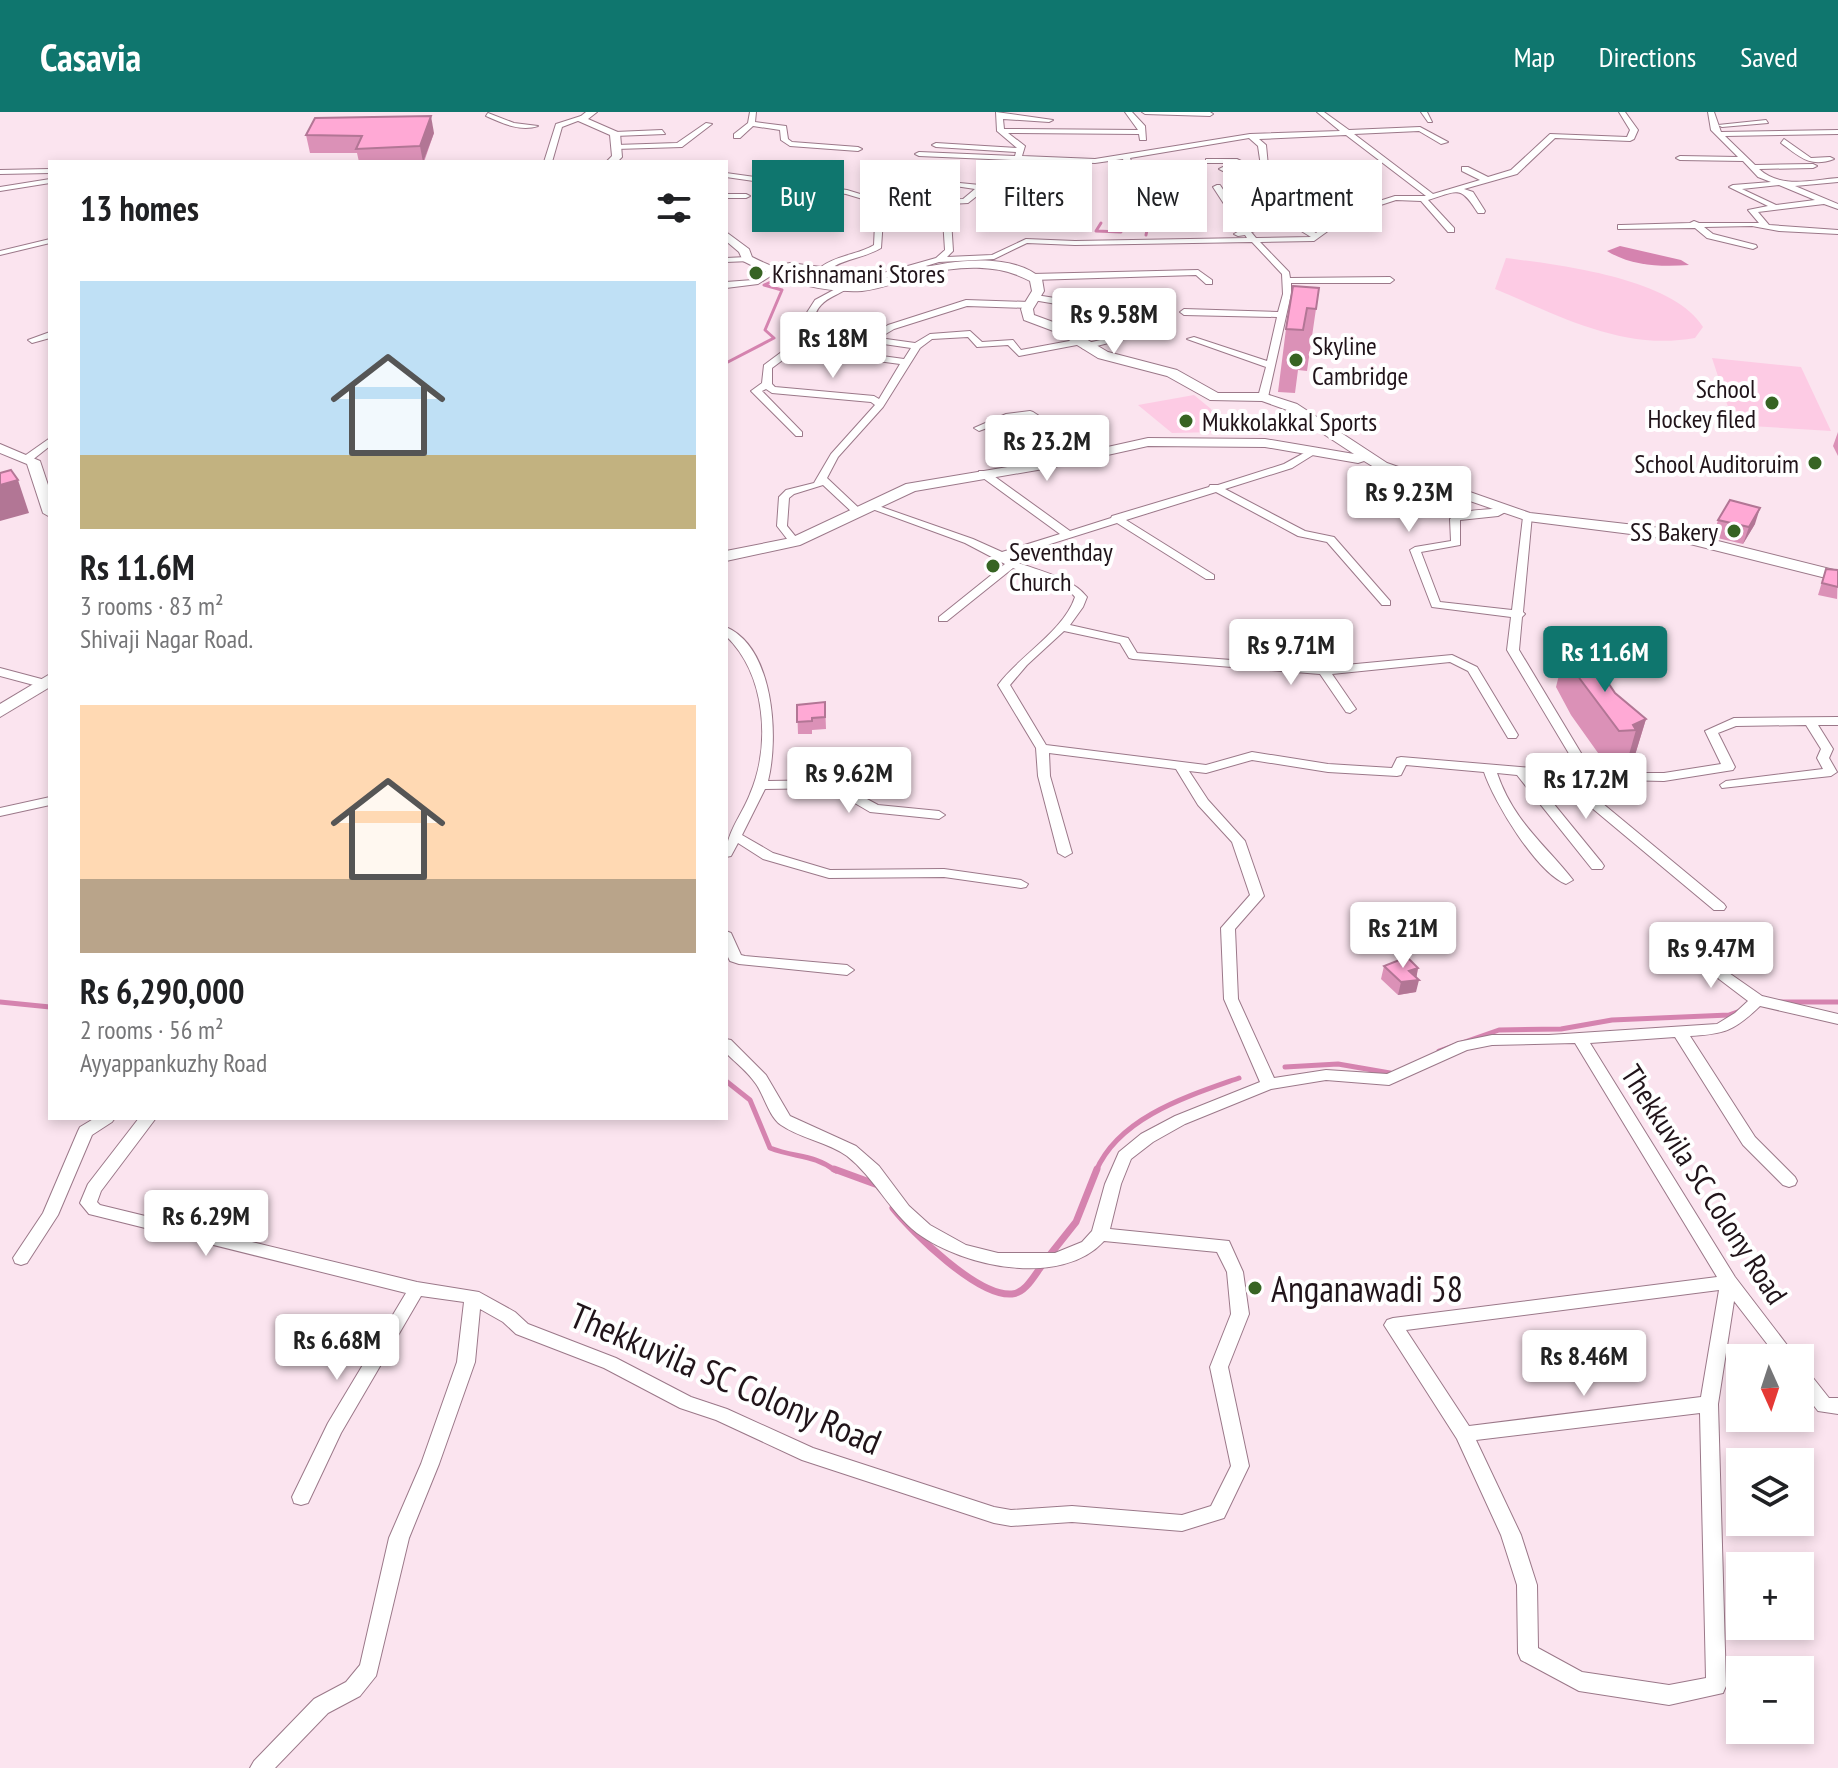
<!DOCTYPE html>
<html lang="en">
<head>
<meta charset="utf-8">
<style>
  :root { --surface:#fff; --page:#f6f6f6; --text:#202124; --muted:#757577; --accent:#0f766e }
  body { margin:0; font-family:"PT Sans Narrow",sans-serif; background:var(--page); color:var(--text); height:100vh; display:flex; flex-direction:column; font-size:30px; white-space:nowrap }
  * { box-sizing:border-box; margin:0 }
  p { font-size:26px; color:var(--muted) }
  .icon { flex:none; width:44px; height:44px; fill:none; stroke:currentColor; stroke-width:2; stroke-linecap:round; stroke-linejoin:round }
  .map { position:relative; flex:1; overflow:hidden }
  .sheet { position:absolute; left:48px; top:48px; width:680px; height:960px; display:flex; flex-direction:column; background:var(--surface); border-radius:0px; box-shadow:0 4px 12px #0003 }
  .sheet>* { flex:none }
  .hud { position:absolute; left:752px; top:48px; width:760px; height:72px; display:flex; gap:16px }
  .needle { width:52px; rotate:177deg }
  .fabs { position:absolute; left:1726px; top:1232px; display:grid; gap:16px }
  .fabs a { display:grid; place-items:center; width:88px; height:88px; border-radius:0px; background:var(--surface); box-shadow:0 4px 12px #0003; font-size:40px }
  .price { position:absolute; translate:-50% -68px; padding:0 18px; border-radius:8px; background:#fff; color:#222; font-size:26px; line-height:52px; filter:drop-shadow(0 2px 4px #0008) }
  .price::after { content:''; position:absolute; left:50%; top:48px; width:24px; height:18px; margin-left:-12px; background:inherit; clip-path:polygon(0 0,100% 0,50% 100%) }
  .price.active { background:var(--accent); color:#fff }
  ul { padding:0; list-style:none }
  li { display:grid; align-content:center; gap:16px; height:424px; padding:0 32px }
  li span { display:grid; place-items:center; height:248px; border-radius:0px; color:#555 }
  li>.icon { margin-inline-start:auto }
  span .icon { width:144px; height:144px; fill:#fffc; stroke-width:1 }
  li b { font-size:34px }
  h2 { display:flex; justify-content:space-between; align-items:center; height:96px; padding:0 32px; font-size:34px }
  .pill { padding:0 28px; border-radius:0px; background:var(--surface); box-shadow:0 4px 12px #0003; font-size:28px; line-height:72px }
  .pill.active { background:var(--accent); color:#fff }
  header { display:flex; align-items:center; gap:48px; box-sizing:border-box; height:112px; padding:0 40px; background:var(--accent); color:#fff }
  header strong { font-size:38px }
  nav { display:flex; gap:44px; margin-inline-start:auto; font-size:28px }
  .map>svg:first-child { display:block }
  .green { fill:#fdcbe4 }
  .water { fill:#d583af }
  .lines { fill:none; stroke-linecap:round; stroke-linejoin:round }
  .stream-far2 { stroke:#d583af; stroke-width:3 }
  .stream-far1 { stroke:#d583af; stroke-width:5 }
  .stream { stroke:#d583af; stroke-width:7 }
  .street-casing { stroke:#9b7889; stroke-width:2 }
  .secondary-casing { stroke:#9b7889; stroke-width:2 }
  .street { fill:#fff; fill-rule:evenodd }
  .secondary { fill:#fff; fill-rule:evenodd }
  .wall { fill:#db91b7 }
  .shaded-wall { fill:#b27695 }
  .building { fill:#ffa9d5; stroke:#b27695; stroke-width:2 }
  .poi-dot { fill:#376423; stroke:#fff; stroke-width:3 }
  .labels { text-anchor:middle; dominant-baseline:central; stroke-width:8; stroke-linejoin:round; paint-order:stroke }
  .far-poi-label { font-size:26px; fill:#21141a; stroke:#fff; text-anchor:start }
  .street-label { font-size:30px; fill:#21141a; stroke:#fff }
  .near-poi-label { font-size:36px; fill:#21141a; stroke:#fff; text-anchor:start }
  .near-street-label { font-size:36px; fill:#21141a; stroke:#fff }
</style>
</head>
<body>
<header>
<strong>Casavia</strong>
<nav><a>Map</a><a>Directions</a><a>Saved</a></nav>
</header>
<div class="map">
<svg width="1838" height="1656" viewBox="0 0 1838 1656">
  <rect width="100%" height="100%" fill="#fbe4ef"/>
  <g class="green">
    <path d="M1506 146C1559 153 1673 166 1703 215L1695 226C1623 239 1560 204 1495 177Z"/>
    <polygon points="1712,246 1801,255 1831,319 1734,313"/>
    <polygon points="1194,283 1211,297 1219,320 1172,321 1138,293"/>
  </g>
  <path class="water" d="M1620 134 1681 148 1689 153C1661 155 1631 154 1607 139Z"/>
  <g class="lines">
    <g class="stream-far2">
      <polyline points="1101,111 1096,119 1121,120"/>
      <polyline points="1146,123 1149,108"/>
      <polyline points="791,161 797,158"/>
      <polyline points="726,251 774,226 765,218 782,178 764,173 780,166"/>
    </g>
    <g class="stream-far1">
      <polyline points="0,890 50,895"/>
      <polyline points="1778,890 1838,890"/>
      <polyline points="1439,939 1499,918 1561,917 1612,908 1729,903 1740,899"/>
      <polyline points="1285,955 1338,952 1390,961"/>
      <path d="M726 969 750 988 770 1036C796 1046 813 1042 836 1059"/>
      <path d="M1096 1059C1119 1005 1188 984 1239 966"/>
    </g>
    <g class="stream">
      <polyline points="834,1057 875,1072"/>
      <path d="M893 1096C913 1121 978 1185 1012 1182 1026 1181 1035 1162 1043 1152"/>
      <polyline points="1049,1144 1076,1110 1097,1057"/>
    </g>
    <defs>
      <g id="street">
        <polygon points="750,0 756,0 755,10 786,14 788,27 792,30 858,35 862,37 858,39 790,34 781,28 780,18 753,14 740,26 734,26 734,22 748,11"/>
        <path d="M996 0 1053 8 1049 10 1003 7 1004 17 1138 18 1125 0H1132L1145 14 1146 28H1140L1139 22 1008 21 1025 34 1022 44 1095 47 1250 22 1340 19 1317 0H1324L1349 18 1420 15 1448 30 1441 32 1419 19 1354 22 1433 82 1480 68 1462 59V55H1468L1488 65 1511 58 1550 22 1627 25 1630 18 1619 0H1625L1638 18 1634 27 1630 29 1555 26 1517 62 1464 77 1473 80 1485 99 1484 101H1478C1460 72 1458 79 1428 88L1454 116V120H1448L1421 89 1396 88 1353 102 1361 109V113L1332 116 1314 129 1260 130 1289 160 1290 166 1390 165 1394 168 1390 171H1291V182L1268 285 1263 288 1258 285 1266 255 1187 227 1194 225 1267 249 1277 205 1184 203 1180 200 1184 197 1278 200 1283 182 1282 162 1252 130 1075 133 1027 131 994 147 939 150 876 169 790 155 780 158 758 172 726 176V170L753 168 774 154 790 151 821 155C837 143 857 143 874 133L876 91 846 82 726 65V61L847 78 883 89 963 87 975 77 935 71 939 69 980 73 1012 48 919 44 915 42 919 40 1015 44 1016 40 936 35 932 33 936 31 1017 36 997 19ZM1346 23 1426 84H1395L1348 99 1285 94 1271 79 1269 58 1344 57 1348 55 1344 53 1268 54 1266 33 1259 27ZM1249 26 1258 34 1261 54 1223 55 1219 57 1223 59H1261L1263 79 1279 97 1282 108 1291 113H1261L1248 116 1220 73H1217L1213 75 1241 118 1234 122 1238 124 1245 123 1247 126 1075 129 1026 127 992 143 947 145 953 139 950 92 968 91 1006 61 1028 64V60L1010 57 1021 48 1095 51 1123 47 1130 69 1134 71 1138 69 1130 46ZM942 92 945 138 936 146 876 163 830 157C845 146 865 146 881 136L884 93ZM1287 99 1346 103 1352 109 1327 112 1316 121 1289 105ZM1262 117H1298L1311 125 1256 126 1251 120Z"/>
        <polygon points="1142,0 1210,0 1213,2 1210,4 1145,2"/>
        <polygon points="1421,0 1427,0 1432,10 1428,10"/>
        <path d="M1708 0H1714L1721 20 1838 18V22L1725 24 1755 53 1813 52 1817 54 1813 56 1759 57C1781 77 1811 68 1838 66V70L1795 74 1838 92V97L1824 92 1758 100 1769 113 1838 118V122L1779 119 1752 114 1704 115 1713 122 1756 133 1757 135 1753 137 1707 126 1695 116 1618 117V113H1621L1690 111 1694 109 1699 111H1759L1748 98 1768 94 1729 75 1733 73 1771 70 1758 65 1743 49 1680 48 1676 46 1680 44 1738 45 1711 18ZM1779 73 1815 88 1776 93 1742 77Z"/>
        <path d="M488 1 514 11 538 14C520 20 502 11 486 4Z"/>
        <polygon points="581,4 583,7 562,15 552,50 544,50 556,12"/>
        <polygon points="1766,8 1768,11 1722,15 1718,13"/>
        <polygon points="706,11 712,12 682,35 616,37 612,35 616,33 677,31"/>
        <polygon points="662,18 665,22 615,24 611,22 615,20"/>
        <path d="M1784 27 1811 46 1830 45 1834 47C1810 56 1800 45 1781 31Z"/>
        <polygon points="1209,47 1237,47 1241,49 1237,51 1206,51 1206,47"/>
        <polygon points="50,57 50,61 0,62 0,58"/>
        <polygon points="50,67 50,71 0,79 0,75"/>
        <polygon points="726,82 746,82 750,84 746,86 726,86"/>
        <polygon points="50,127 50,131 0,143 0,139"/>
        <polygon points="747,145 750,145 750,149 726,150 726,146"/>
        <polygon points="1198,158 1212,168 1212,172 1206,172 1196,163 1032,168 1028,165 1032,162"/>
        <path d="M841 174 848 176C840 182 828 185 821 193 810 204 814 224 802 233L904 247 911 236 870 230 866 227 888 213 966 188 1029 190 1033 193 1029 196 967 194 894 217 879 226 915 231 930 222 970 219 982 230 1013 228 1021 238 1080 227 1083 228V232L1136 220 1140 223 1085 237 1082 236V232L1019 244 1008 233 977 235 968 225 932 227 920 236 883 295 838 345 827 366 862 399 857 402 853 401 823 373 794 382 789 386 787 414 800 430 795 433 791 432 777 414 779 385 786 378 814 371 831 342 875 293 871 290 772 281 766 277 762 279 802 320V324H796L751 279 762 271 764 253 799 227 806 202 815 188ZM796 238 900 252 879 287 874 284 775 275 772 272V256Z"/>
        <polygon points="1036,183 1080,190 1084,193 1080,196 1033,188 1032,186"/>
        <polygon points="50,220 50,226 32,231 28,228"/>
        <polygon points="1030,299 1033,300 1097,342 1089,344 1028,305 1011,307 979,319 974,316 1006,302"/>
        <polygon points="50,326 50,334 31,349 23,349 23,345"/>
        <path d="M1313 336 1321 338 1292 356 1225 377 1305 419 1334 425 1390 489V493H1382L1327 430 1298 424 1216 380 1126 408 1214 463V467H1206L1117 411 1009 445 1016 450C1039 459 1071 465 1087 485L1083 495 1070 513 1128 526 1137 541 1324 555 1452 543 1477 555 1518 623 1516 626H1508L1468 559 1450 550 1332 562 1356 597 1350 601 1346 600 1320 562 1133 547 1129 546 1120 531 1064 519 1027 553 1010 573 1046 633 1206 653 1252 640 1328 652 1392 656 1397 646 1401 645 1580 660 1507 538 1511 505 1432 495 1410 438 1415 435 1451 429 1450 407C1463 395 1489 400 1506 394L1511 397 1498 404 1460 408V433L1421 440 1440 490 1512 498 1523 405 1528 402 1532 403 1523 500 1525 502 1522 505 1519 538 1593 661H1664L1721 652 1705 619 1734 606 1838 605V613H1818L1833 637 1829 646 1837 660 1831 664 1722 676 1720 673 1726 669 1823 657 1817 646 1821 637 1806 613 1736 614 1718 621 1735 655 1733 658 1664 669 1573 667 1724 792 1726 795 1724 798H1714L1556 666 1531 664 1602 751 1604 754 1602 757H1592L1517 663 1497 661C1514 710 1543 730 1573 768L1566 772C1537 761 1494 690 1484 660L1406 653 1401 663 1397 664 1328 660 1252 648 1206 661 1189 659 1208 688 1245 729 1264 784 1235 817 1238 887 1274 966 1326 958 1387 962 1458 930 1492 923H1549L1717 912 1735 901 1748 889 1719 867 1692 836 1690 833 1697 828 1702 830 1729 861 1762 884 1838 902V912L1760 894C1734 919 1725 922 1690 924L1755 1025 1795 1065 1797 1069 1795 1073 1789 1075 1783 1073 1743 1033 1675 925 1590 931 1735 1165 1797 1246H1778L1734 1189 1718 1292 1726 1574 1723 1581 1669 1593 1579 1579 1521 1548 1518 1541 1517 1473 1501 1423 1457 1327 1384 1213 1387 1208 1393 1206 1717 1165 1575 931 1492 933 1467 938 1389 973 1326 968 1271 977 1185 1012 1153 1030 1131 1047 1121 1072 1110 1117 1229 1129 1243 1160 1249 1202 1228 1255 1249 1354 1224 1406 1182 1419 1072 1410 1011 1414 994 1411 802 1348 716 1308 680 1296 604 1256 516 1222 503 1210 480 1197 475 1250 439 1352 409 1426 376 1564 360 1584 328 1601 275 1656H250L254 1649 314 1587 346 1570 360 1553 389 1426 421 1352 457 1250 464 1190 421 1184 341 1321 308 1391 301 1393 294 1391 292 1385 328 1311 406 1181 89 1102 80 1091 88 1072 139 1006H156L101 1079 97 1090 100 1093 417 1170 479 1180 515 1200 528 1212 616 1246 691 1285 727 1297 813 1336 994 1395 1011 1398 1072 1394 1182 1403 1211 1394 1231 1354 1210 1255 1231 1202 1227 1160 1217 1140 1104 1129C1061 1176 963 1155 917 1121 889 1099 875 1066 847 1044 828 1030 801 1027 781 1013 769 1005 764 983 756 972 748 960 736 951 726 941V927L731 928 766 963 790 1004 856 1034 879 1054 909 1094 930 1113 966 1133 998 1141H1055L1082 1130 1092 1119 1105 1072 1119 1040 1141 1022 1175 1004 1260 970 1224 887 1221 816 1250 783 1232 730 1198 693 1176 657 1049 641 1050 664 1072 741 1065 745 1058 741 1038 664 1036 636 998 573C1019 544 1064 519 1075 485L1069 478 1013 456 947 509H939V505L1005 452 965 431 864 394 865 392H873L973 427 1002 440 1060 422 979 363V359H987L1070 419 1111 406 1112 404 1209 375 1210 373H1218L1284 352ZM1719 1178 1701 1285 1469 1314 1406 1218ZM1700 1301 1706 1566 1669 1573 1582 1560 1538 1536 1537 1473 1521 1423 1476 1328Z"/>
        <path d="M726 515C774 536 779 625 768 669L832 668 878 693 939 699 945 703 939 707 870 700 829 676 765 677 742 723 773 741 830 758 944 757 1021 768 1028 772 1026 775 1021 776 944 765 829 766 763 747 738 731 731 744 726 745C726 720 741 705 750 682 771 633 766 562 726 524Z"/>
        <polygon points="0,556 49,569 50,573 45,576 0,564"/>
        <polygon points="50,685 50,693 0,704 0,696"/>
        <polygon points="726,819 731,821 741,843 745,844 847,853 854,858 847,863 739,852 730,849 726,841"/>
        <polygon points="95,1006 115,1006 112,1010 92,1023 58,1103 27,1151 21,1153 15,1151 13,1146 43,1101 78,1019 80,1015"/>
        <polygon points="1800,1255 1806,1257 1829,1286 1838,1286 1838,1302 1818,1299 1800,1276"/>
      </g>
      <g id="secondary">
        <polygon points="586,0 597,0 588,7 620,21 622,45 617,50 606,50 612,44 610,23 576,8"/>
        <path d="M726 120 749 137 752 145C786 162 821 173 858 171 879 170 898 161 918 157 954 148 1012 140 1042 167L1044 179 1033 197 1034 203 1064 214 1108 240 1177 258 1218 281H1263L1297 292 1387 351 1530 401 1670 417 1838 459V469L1670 427 1528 409 1377 357 1364 349 1358 351 1265 335 1148 334 1049 356 915 379 800 433 726 449V439L791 426 906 372 1049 348 1148 326 1265 327 1354 342 1287 298 1262 289 1210 288 1167 264 1098 246 1056 220 1024 208 1021 197 1032 179 1030 169C998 151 956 154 922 163 901 168 883 177 862 179 820 181 779 168 743 149L739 140 726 129Z"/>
        <polygon points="0,332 40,349 50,379 50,405 43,401 27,352 0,341"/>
        <polygon points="50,562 50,575 0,605 0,592"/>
      </g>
    </defs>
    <use href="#street" class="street-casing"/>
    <use href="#secondary" class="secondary-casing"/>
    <use href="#street" class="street"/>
    <use href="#secondary" class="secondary"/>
  </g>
  <g class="wall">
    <polygon points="434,21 424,50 359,50 357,41 310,41 306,23"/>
    <polygon points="1319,176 1307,259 1298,258 1295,281 1278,280 1286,217"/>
    <polygon points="1838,320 1838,344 1833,334"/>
    <polygon points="1718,408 1755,412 1743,432 1713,425"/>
    <polygon points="1826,457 1838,458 1837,487 1818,483"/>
    <polygon points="1565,539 1592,556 1615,581 1646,607 1635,643 1628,646 1626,654 1608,655 1571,603 1556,575"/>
    <polygon points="825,590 826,617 812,618 812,622 798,622 797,593"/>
    <polygon points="1384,854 1418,856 1416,866 1416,880 1398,883 1381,867"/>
  </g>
  <g class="shaded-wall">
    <polygon points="431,4 434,21 423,50 420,34"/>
    <polygon points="18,368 29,401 0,409 0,373"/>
    <polygon points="1760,396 1755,412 1743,432 1749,415"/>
    <polygon points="1646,607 1635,643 1628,646 1636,618 1633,613"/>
    <polygon points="1418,856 1416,868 1419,868 1416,880 1398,883 1401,870 1409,859"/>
  </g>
  <g class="building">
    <polygon points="431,4 420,34 356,37 362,24 306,23 315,6"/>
    <polygon points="1293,174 1319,176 1316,197 1307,196 1303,218 1286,217"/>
    <polygon points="11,358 18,368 0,373 0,361"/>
    <polygon points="1730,388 1760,396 1749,415 1718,408"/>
    <polygon points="1826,457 1838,458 1838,475 1822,471"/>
    <polygon points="1579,538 1592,556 1599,557 1615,581 1646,607 1633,613 1636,618 1619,619 1580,567 1565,539"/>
    <polygon points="825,590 825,605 812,606 812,609 797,610 797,593"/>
    <polygon points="1407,845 1418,856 1409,859 1419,868 1401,870 1384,854"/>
  </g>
  <g class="poi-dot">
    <circle cx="756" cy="161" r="8"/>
    <circle cx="1296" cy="248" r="8"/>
    <circle cx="1772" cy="291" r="8"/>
    <circle cx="1186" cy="309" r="8"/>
    <circle cx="1815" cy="351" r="8"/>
    <circle cx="1734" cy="419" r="8"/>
    <circle cx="993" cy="454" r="8"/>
    <circle cx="1255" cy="1176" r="8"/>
  </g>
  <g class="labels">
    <g class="far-poi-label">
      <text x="772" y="161">Krishnamani Stores</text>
      <text x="1312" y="233">Skyline<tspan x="1312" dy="30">Cambridge</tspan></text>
      <text x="1756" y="276" text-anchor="end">School<tspan x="1756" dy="30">Hockey filed</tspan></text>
      <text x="1202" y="309">Mukkolakkal Sports</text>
      <text x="1799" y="351" text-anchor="end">School Auditoruim</text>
      <text x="1718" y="419" text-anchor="end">SS Bakery</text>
      <text x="1009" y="439">Seventhday<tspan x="1009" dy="30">Church</tspan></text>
    </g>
    <g class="street-label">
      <text transform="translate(1705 1072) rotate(57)">Thekkuvila SC Colony Road</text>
    </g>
    <g class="near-poi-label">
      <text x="1271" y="1176">Anganawadi 58</text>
    </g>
    <g class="near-street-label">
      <text transform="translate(726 1266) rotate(23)">Thekkuvila SC Colony Road</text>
    </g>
  </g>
</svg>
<div class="fabs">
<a><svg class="needle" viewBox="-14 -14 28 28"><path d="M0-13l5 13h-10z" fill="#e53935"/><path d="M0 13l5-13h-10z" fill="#757577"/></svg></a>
<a><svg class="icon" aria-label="layers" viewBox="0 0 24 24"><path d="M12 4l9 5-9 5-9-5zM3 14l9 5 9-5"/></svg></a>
<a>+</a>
<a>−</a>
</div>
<b class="price" style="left:1114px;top:244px">Rs 9.58M</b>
<b class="price" style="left:833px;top:268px">Rs 18M</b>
<b class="price" style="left:1047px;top:371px">Rs 23.2M</b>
<b class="price" style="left:1409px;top:422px">Rs 9.23M</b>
<b class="price" style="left:1291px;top:575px">Rs 9.71M</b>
<b class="price active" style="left:1605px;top:582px">Rs 11.6M</b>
<b class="price" style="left:849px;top:703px">Rs 9.62M</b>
<b class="price" style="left:1586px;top:709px">Rs 17.2M</b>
<b class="price" style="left:1403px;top:858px">Rs 21M</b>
<b class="price" style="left:1711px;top:878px">Rs 9.47M</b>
<b class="price" style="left:206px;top:1146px">Rs 6.29M</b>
<b class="price" style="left:337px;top:1270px">Rs 6.68M</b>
<b class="price" style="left:1584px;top:1286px">Rs 8.46M</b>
<div class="hud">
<a class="pill active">Buy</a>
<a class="pill">Rent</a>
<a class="pill">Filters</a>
<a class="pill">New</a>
<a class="pill">Apartment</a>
</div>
<section class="sheet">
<h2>13 homes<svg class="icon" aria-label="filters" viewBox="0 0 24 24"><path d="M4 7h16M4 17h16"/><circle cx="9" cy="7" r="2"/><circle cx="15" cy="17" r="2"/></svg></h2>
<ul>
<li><span style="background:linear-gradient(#bfe0f5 70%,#c2b280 0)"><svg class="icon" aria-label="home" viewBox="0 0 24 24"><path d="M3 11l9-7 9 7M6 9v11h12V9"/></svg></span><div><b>Rs 11.6M</b><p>3 rooms · 83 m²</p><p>Shivaji Nagar Road.</p></div></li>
<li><span style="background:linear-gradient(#ffd9b3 70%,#b9a48a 0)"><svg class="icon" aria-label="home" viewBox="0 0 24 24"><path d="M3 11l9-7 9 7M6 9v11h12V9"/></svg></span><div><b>Rs 6,290,000</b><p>2 rooms · 56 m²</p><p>Ayyappankuzhy Road</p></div></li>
</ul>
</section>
</div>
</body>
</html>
